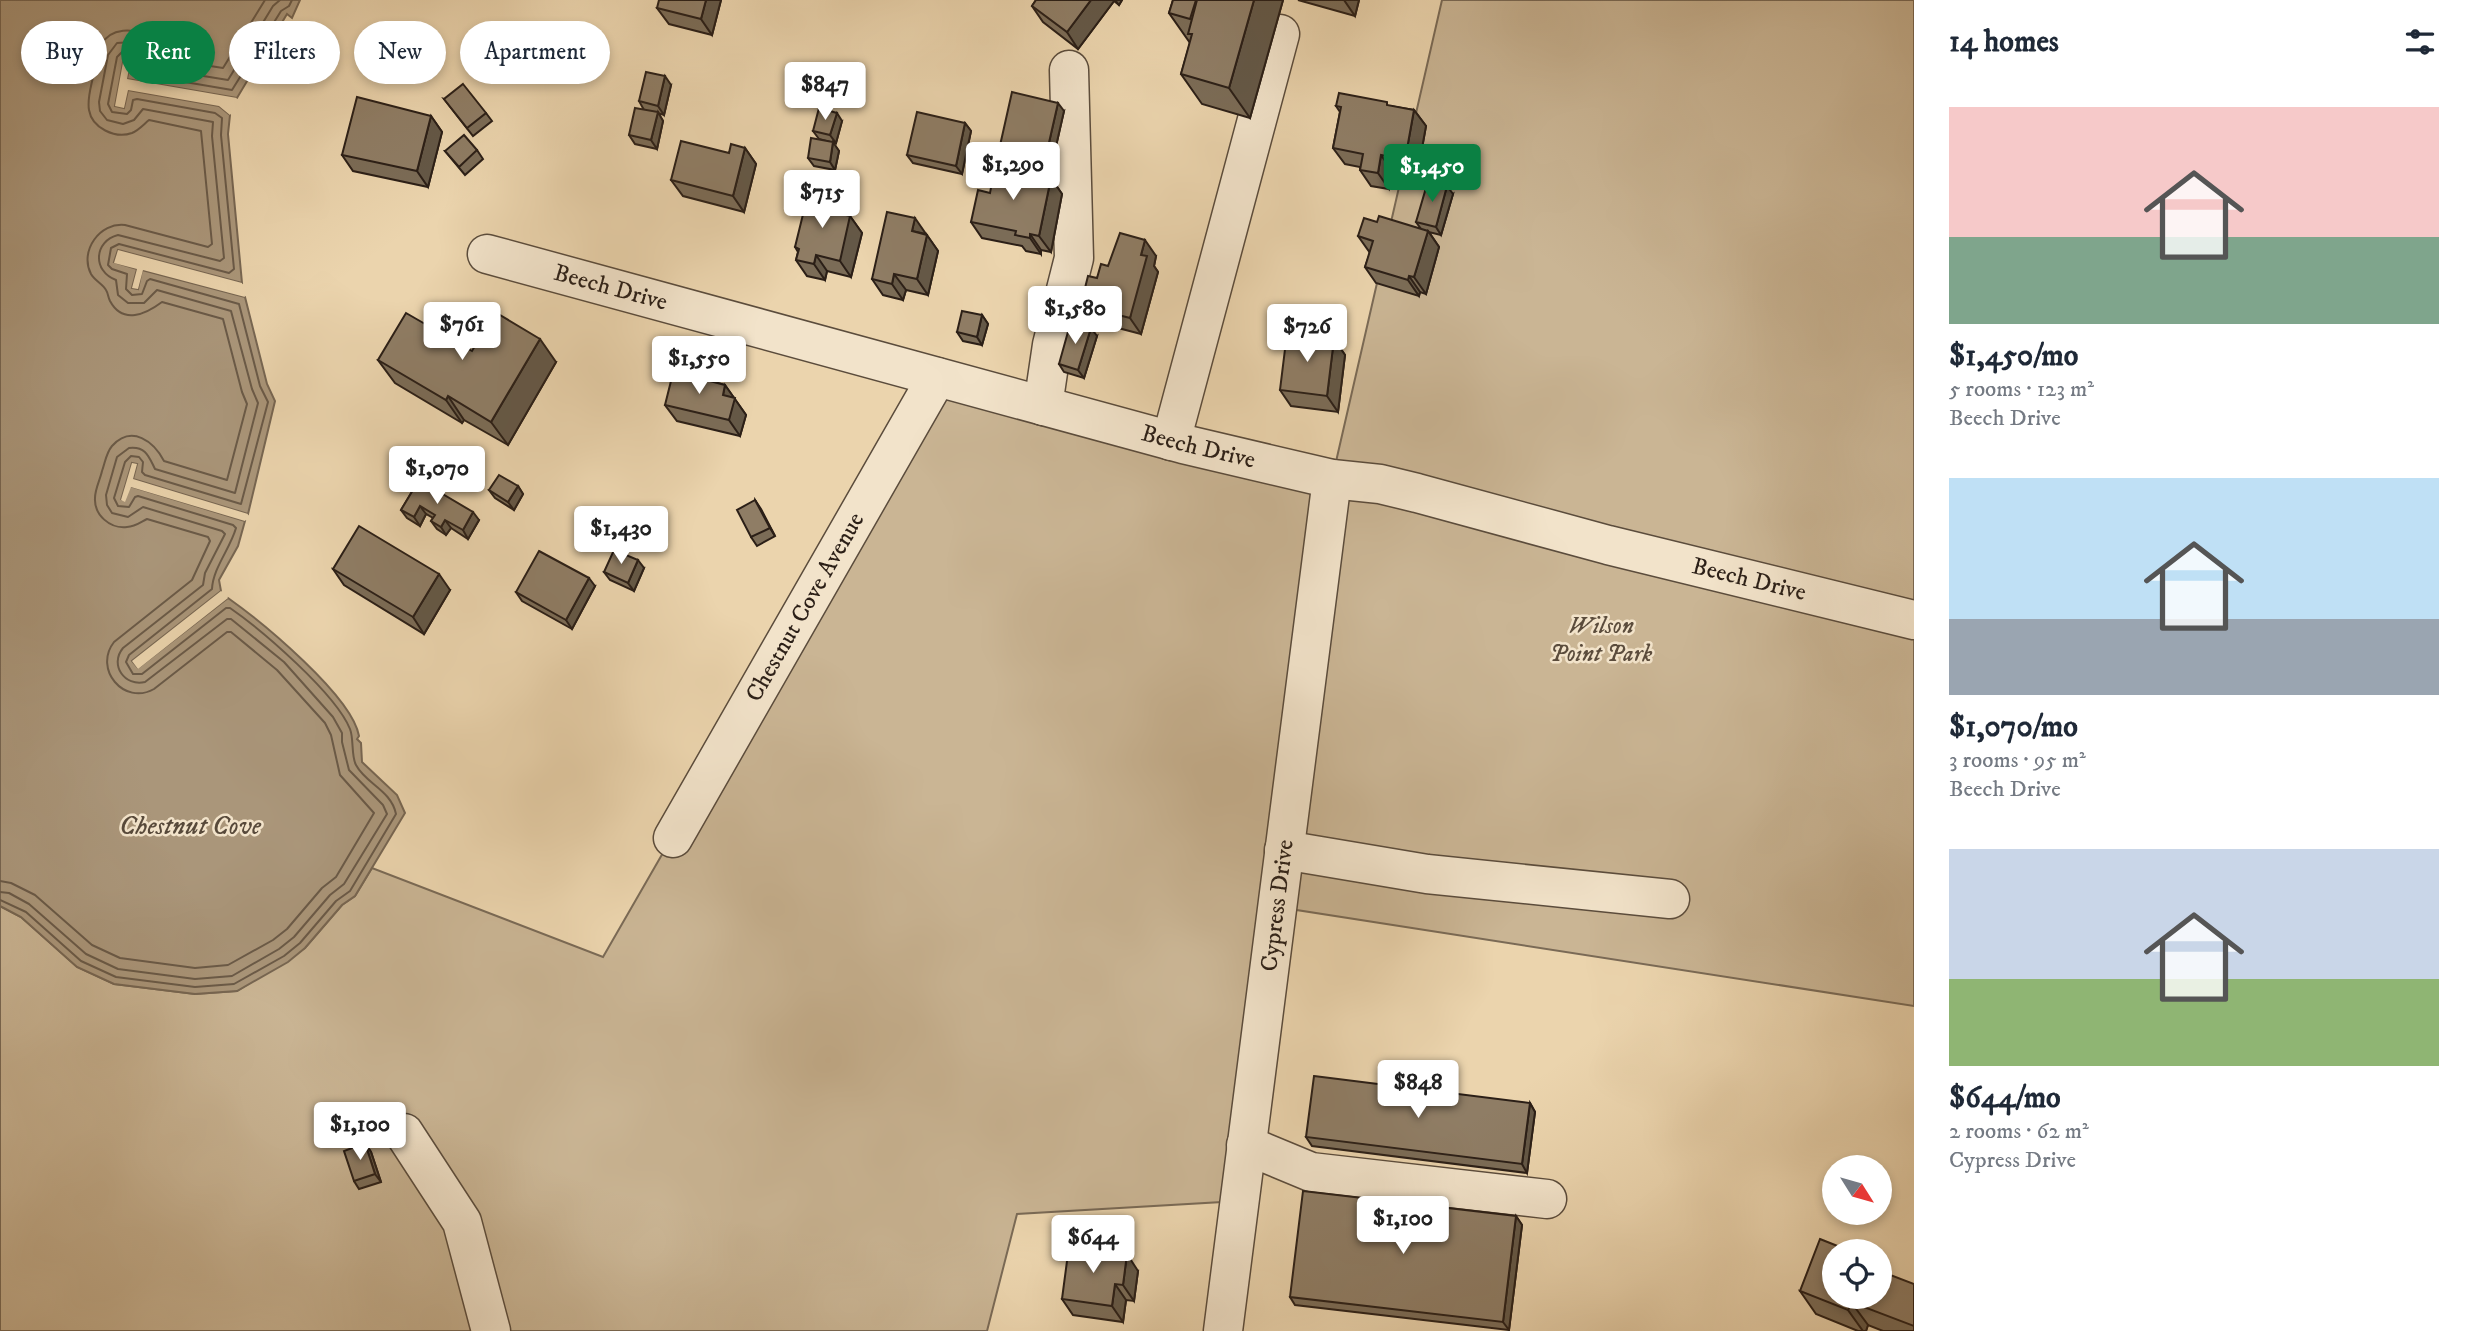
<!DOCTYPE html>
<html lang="en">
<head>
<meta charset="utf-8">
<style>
  :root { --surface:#fff; --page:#f2f2f3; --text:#1f2937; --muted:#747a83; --accent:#0b8043 }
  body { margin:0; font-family:"IM FELL DW Pica",serif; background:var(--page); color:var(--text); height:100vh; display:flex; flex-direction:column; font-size:26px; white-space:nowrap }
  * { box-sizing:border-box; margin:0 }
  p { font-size:23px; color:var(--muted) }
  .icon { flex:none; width:38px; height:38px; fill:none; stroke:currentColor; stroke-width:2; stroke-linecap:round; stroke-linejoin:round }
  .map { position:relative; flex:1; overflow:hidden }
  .panel { display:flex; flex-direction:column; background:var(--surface); width:560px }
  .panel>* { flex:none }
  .guide { position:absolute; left:21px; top:21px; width:665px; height:63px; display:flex; gap:14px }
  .needle { width:46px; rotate:127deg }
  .fabs { position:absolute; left:1822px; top:1155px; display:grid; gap:14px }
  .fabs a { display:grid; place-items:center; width:70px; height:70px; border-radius:50%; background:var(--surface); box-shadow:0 4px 10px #0003; font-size:35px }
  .price { position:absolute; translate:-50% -60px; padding:0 16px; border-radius:7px; background:#fff; color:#222; font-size:23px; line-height:46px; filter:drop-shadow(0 2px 4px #0008) }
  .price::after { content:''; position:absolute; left:50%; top:42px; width:21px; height:16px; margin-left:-10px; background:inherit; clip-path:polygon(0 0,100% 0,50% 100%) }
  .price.current { background:var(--accent); color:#fff }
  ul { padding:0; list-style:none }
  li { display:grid; align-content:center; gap:14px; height:371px; padding:0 35px }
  li span { display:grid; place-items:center; height:217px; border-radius:0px; color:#555 }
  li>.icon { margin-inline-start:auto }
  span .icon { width:126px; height:126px; fill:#fffc; stroke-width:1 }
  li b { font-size:30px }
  h2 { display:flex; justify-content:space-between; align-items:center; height:84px; padding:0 35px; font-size:30px }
  .tag { padding:0 24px; border-radius:32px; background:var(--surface); box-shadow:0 4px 10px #0003; font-size:24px; line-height:63px }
  .tag.current { background:var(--accent); color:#fff }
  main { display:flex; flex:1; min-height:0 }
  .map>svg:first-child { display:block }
  .green { fill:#cab594; stroke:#7a6a56; stroke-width:2 }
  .water { fill:#aa967a; stroke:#776652; stroke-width:2 }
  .pier { fill:#ebd4ad }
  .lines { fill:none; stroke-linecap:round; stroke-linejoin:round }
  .shore { stroke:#6a5a48; stroke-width:2 }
  .minor-casing { stroke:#5b4c3c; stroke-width:41 }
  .minor { stroke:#f2e3ca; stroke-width:38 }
  .wall { fill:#7b6c57; stroke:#2b1f17; stroke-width:2 }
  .shaded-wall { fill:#645847; stroke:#2b1f17; stroke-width:2 }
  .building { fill:#8f7d65; stroke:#2b1f17; stroke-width:2 }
  .labels { text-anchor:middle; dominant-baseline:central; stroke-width:5; stroke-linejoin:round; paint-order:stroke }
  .street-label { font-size:24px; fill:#2b1f17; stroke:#f2e3ca }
  .park-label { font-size:24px; font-style:italic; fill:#5b4c3c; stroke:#f2e3ca }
  .water-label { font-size:26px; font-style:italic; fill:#57493a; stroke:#f2e3ca }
</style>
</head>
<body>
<main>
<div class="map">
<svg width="1914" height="1331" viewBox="0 0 1914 1331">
  <rect width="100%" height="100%" fill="#ebd4ad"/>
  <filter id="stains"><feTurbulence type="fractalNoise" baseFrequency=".00286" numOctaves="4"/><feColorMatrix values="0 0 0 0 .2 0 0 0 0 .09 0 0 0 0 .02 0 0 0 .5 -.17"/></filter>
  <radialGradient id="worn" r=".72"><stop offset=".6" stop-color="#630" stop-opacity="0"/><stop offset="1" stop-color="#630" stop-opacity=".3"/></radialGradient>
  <polygon class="green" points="1442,0 1914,0 1914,1006 1277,907 1239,1201 1017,1214 987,1331 0,1331 0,906 21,917 77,967 114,984 195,994 237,991 305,948 342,905 355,896 372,868 603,957 937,377 1332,479"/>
  <path class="water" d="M0 0H300L292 18 287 14 237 98 127 79 131 58 124 57 115 106 124 108 128 90 219 106 230 115 228 134 242 283 118 250 114 262 137 269 132 288 138 289 142 270 245 297 267 384 275 401 248 514 133 479 137 464 132 463 121 500 130 486 245 521 238 546 219 580 221 591 132 661 138 668 228 598C262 622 352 696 359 736L357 739 361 743 362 762 397 795 405 813 355 896 342 905 305 948 288 962 237 991 195 994 114 984 77 967 21 917 0 906Z"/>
  <g class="pier">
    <polygon points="124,57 131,58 127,79 237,98 235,101 126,82 123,79 127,61 119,103 122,104 124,89 128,86 220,103 232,111 230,115 219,106 128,90 124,108 115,106"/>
    <polygon points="118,250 242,283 243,287 120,254 118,260 244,294 245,297 143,270 138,289 132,288 137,269 114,263"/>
    <polygon points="132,463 137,464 133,479 248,514 247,517 130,481 130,483 247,518 245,521 131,487 125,502 121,500"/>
    <polygon points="221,591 224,593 137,662 138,664 226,595 228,598 138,669 132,661"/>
  </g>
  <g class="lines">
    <g class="shore">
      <path d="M0 881 11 883 35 895 92 945 120 958 195 968 228 965 273 940 287 929 322 888 336 877 374 813 340 775 331 735 325 723 277 670 231 632H227L154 689C124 706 93 669 114 642L192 580 210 541 208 537 147 519C141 522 135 527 127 527 110 529 94 515 95 498 95 489 100 480 102 471 105 463 106 453 112 446 132 424 154 442 164 461L227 480 247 404 242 392 223 319 162 302C146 314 123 325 110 301 108 297 108 293 106 290 103 284 95 281 91 274 79 251 100 222 125 225L208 247 212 244 201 131 149 120C144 124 139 130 132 133 115 139 92 128 89 110 87 99 91 87 93 77 95 67 96 54 101 45 110 28 135 26 148 39 154 44 156 52 159 58L223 68 265 0"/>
      <path d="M0 892 9 893 29 904 86 954 118 969 195 979 232 976 279 949 294 937 330 895 344 884 387 814 383 805 349 770 342 742V733L333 717 284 662 231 619H227L145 682C125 687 109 665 123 648L203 585 205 573 225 534 222 531 143 507 128 517 112 513 107 505 106 495 117 457 129 448C146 446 149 457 155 469L235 493 258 403 252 389 231 311 157 290 144 303H128L118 295 116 280C92 271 94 241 118 235L220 261 224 258 212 136 213 122 143 109 134 120 123 124 107 120 100 111 99 102 108 55 117 43 132 42 143 49 148 67 228 80 273 6 280 0"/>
      <path d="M0 900 26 912 81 961 116 977 195 987 234 984 284 956 300 943 336 901 350 891 396 814C391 790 366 784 356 765 351 756 354 739 350 729 336 694 262 630 230 608H226L142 674H133L126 662 129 655 212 589C213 568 230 549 236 528L233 525 138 496 135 497 129 507 118 506 114 498 125 462 131 456 139 457 143 462 142 472 145 475 241 504 268 402 260 386 239 304 150 279 147 281 142 294 132 295 126 289 127 274 112 269 108 265 111 248 119 244 229 273 234 269 221 135 222 118 215 113 137 99 133 100 131 110 127 114 112 112 108 104 117 57 124 50 135 53 138 59 136 70 138 74 232 90 281 11 289 6 292 0"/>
    </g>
    <defs>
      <g id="minor">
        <path id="s1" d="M487 254 1183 444 1332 479 1380 484 1417 493 1608 545 1914 620"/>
        <polyline points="1043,406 1052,345 1074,258 1069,70"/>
        <polyline points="1171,441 1280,34"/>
        <path id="s2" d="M673 838 937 377"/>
        <polyline points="1284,850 1427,874 1670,899"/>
        <polyline points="404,1133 462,1222 491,1331"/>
        <polyline points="1246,1145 1311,1172 1547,1199"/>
        <path id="s3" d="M1223 1331 1332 479"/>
      </g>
    </defs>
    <use href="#minor" class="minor-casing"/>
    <use href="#minor" class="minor"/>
  </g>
  <g class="wall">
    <polygon points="721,0 712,35 669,24 657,8"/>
    <polygon points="1036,0 1122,0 1119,5 1114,1 1078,49 1043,22 1032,6"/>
    <polygon points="1173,0 1283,0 1250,118 1202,104 1181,74 1190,43 1169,13"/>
    <polygon points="1298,0 1359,0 1355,16"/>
    <polygon points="671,85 664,115 658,113 663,121 657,149 635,144 629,135 644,110 639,101"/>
    <polygon points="444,99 486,113 492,121 473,136"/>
    <polygon points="1336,106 1390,106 1414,110 1426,126 1417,176 1392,171 1389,189 1371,186 1360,170 1360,167 1345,164 1333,148 1340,112"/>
    <polygon points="1064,111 1049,177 1051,178 1062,194 1051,252 1041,250 1041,254 1026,251 1022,246 982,238 971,222 990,193 1042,176 1002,167 997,159"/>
    <polygon points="431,116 442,132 428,187 353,171 342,155"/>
    <polygon points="842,121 836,143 833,143 839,151 835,170 814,166 808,158 830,142 819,139 813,131"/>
    <polygon points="965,123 971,131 962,174 913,163 907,155"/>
    <polygon points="745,148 756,164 744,212 683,196 671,180 729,153"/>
    <polygon points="477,150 483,159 465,175 445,151"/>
    <polygon points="1455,153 1461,161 1453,184 1435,178 1429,170"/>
    <polygon points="1453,194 1441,235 1429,232 1439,247 1426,294 1420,292 1419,296 1376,283 1365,267 1370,253 1358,236 1377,222 1421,229 1416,222"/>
    <polygon points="840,202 862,233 851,277 827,271 825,280 807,276 796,260 798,252 795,247"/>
    <polygon points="926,234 938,251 928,295 906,290 903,300 883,295 872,279"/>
    <polygon points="1156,256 1154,266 1158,272 1141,334 1103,324 1083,296 1108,266"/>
    <polygon points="982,315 988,324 982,345 963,341 957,332"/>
    <polygon points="1097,336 1084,378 1064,372 1059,364"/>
    <polygon points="1334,339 1345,355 1338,412 1291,406 1280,390"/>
    <polygon points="472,351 556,362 508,445 464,420 462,423 395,383 378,360"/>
    <polygon points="707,375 711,381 725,385 746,415 740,436 677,421 665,405 693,378"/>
    <polygon points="419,480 479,520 468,539 451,528 446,535 437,529 431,521 433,518 426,514 420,526 407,518 401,510"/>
    <polygon points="518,486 523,494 514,510 495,498 489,490"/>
    <polygon points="755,500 775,536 757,546 751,537"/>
    <polygon points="644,568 634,591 610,580 604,572"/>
    <polygon points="333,569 450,590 424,634 344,585"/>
    <polygon points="595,586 572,629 522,601 516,592"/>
    <polygon points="1530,1103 1535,1112 1527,1173 1312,1146 1306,1137"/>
    <polygon points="365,1143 371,1152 381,1182 359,1189 354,1181"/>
    <polygon points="1516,1216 1522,1225 1509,1330 1295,1305 1290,1297"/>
    <polygon points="1138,1271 1134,1301 1126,1300 1123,1322 1073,1315 1062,1299"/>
    <polygon points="1914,1284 1914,1331 1883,1331 1868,1325 1866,1331 1858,1331 1816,1314 1800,1291 1834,1297"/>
  </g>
  <g class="shaded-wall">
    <polygon points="706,0 721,0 712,35 701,19"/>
    <polygon points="1091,0 1113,0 1114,1 1078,49 1067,32"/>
    <polygon points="1115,0 1122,0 1119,5"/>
    <polygon points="1254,0 1283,0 1250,118 1229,88"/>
    <polygon points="1344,0 1359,0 1355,16"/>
    <polygon points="665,76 671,85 664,115 658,106"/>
    <polygon points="1058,103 1064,111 1049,177 1043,169"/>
    <polygon points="1414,110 1426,126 1417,176 1405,160"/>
    <polygon points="658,112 663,121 657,149 651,140"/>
    <polygon points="837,113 842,121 836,143 830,135"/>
    <polygon points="431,116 442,132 428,187 417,171"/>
    <polygon points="965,123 971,131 962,174 956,166"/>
    <polygon points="833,142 839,151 835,170 830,162"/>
    <polygon points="745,148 756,164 744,212 733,196"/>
    <polygon points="1455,153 1461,161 1453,184 1447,176"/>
    <polygon points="1381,155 1392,171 1389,189 1378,173"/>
    <polygon points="1051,178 1062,194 1051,252 1039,236"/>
    <polygon points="1447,186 1453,194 1441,235 1436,227"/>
    <polygon points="840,202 862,233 851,277 840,261 838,213"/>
    <polygon points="915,218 926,234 912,231"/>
    <polygon points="1428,231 1439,247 1426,294 1414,277"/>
    <polygon points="1030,234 1041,250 1041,254 1030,238"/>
    <polygon points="927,235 938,251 928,295 917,279"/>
    <polygon points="1145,240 1156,256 1154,266 1158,272 1141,334 1130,318 1141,255"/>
    <polygon points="816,255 827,271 825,280 814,264"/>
    <polygon points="894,274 906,290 903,300 892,284"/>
    <polygon points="1409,276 1420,292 1419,296 1408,280"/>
    <polygon points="982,315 988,324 982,345 977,337"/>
    <polygon points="1091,328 1097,336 1084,378 1078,370"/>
    <polygon points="540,339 556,362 508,445 491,422"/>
    <polygon points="1334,339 1345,355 1338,412 1327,396"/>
    <polygon points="725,385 746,415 740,436 729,420 723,395"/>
    <polygon points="448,396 464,420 462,423 446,400"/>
    <polygon points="518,486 523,494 514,510 508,502"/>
    <polygon points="755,500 761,509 775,536 770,528"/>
    <polygon points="420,506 426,514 420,526 414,517"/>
    <polygon points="473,512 479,520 468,539 463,530"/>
    <polygon points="445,520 451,528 446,535 441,527"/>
    <polygon points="638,560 644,568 634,591 628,583"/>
    <polygon points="439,574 450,590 424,634 413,617"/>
    <polygon points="589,578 595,586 572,629 566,620"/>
    <polygon points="1530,1103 1535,1112 1527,1173 1522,1164"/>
    <polygon points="365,1143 371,1152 381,1182 375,1174"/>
    <polygon points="1516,1216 1522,1225 1509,1330 1503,1322"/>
    <polygon points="1127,1254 1138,1271 1134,1301 1123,1285"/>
    <polygon points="1115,1284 1126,1300 1123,1322 1112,1306"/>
    <polygon points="1851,1302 1868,1325 1866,1331 1863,1331 1848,1310"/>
  </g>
  <g class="building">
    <polygon points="659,0 706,0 701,19 657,8"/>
    <polygon points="1036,0 1091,0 1067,32 1032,6"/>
    <polygon points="1173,0 1196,0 1190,19 1169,13"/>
    <polygon points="1197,0 1254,0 1229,88 1181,74 1192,34 1188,34"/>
    <polygon points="646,72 665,76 658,106 639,101"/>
    <polygon points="463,84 486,113 467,128 444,99"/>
    <polygon points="1012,92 1058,103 1043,169 997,159"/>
    <polygon points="1339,93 1387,102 1387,105 1414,110 1405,160 1381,155 1378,173 1360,170 1363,154 1333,148 1341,107 1336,106"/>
    <polygon points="357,97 431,116 417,171 342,155"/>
    <polygon points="635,108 658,112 651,140 629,135"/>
    <polygon points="819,108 837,113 830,135 813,131"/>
    <polygon points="917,112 965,123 956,166 907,155"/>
    <polygon points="464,135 477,150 459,167 445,151"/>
    <polygon points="811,138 833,142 830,162 808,158"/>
    <polygon points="681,141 729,153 731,144 745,148 733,196 671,180"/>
    <polygon points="1437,147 1455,153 1447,176 1429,170"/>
    <polygon points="995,166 1051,178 1039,236 1030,234 1030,238 1015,235 1016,231 971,222 978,190 990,193"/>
    <polygon points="1428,181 1447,186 1436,227 1416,222"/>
    <polygon points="808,194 840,202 838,213 850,216 840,261 816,255 814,264 796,260 799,249 795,247"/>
    <polygon points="887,212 915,218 912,231 927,235 917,279 894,274 892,284 872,279"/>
    <polygon points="1379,216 1428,231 1414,277 1409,276 1408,280 1365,267 1373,241 1358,236 1364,218 1377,222"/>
    <polygon points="1120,233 1145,240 1141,255 1147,256 1130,318 1091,308 1093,299 1083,296 1088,276 1097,278 1101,264 1108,266"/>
    <polygon points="962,311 982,315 977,337 957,332"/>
    <polygon points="495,312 540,339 491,422 448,396 446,400 378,360 406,313 472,351"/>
    <polygon points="1071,321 1091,328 1078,370 1059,364"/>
    <polygon points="1287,333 1334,339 1327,396 1280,390"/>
    <polygon points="695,372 707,375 706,380 725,385 723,395 735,398 729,420 665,405 673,373 693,378"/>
    <polygon points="499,475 518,486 508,502 489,490"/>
    <polygon points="419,480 473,512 463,530 445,520 441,527 431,521 435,515 420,506 414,517 401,510"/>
    <polygon points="755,500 770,528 751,537 737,510"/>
    <polygon points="359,526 439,574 413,617 333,569"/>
    <polygon points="614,550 638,560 628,583 604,572"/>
    <polygon points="539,551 589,578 566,620 516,592"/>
    <polygon points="1314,1076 1530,1103 1522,1164 1306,1137"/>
    <polygon points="365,1143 375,1174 354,1181 344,1151"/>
    <polygon points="1303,1191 1516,1216 1503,1322 1290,1297"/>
    <polygon points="1820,1239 1850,1251 1834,1251 1834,1297 1880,1297 1880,1271 1914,1284 1914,1326 1851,1302 1848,1310 1800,1291"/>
    <polygon points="1069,1246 1127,1254 1123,1285 1115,1284 1112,1306 1062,1299"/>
  </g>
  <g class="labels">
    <g class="street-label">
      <text stroke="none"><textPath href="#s1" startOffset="128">Beech Drive</textPath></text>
      <text stroke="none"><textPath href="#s1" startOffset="737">Beech Drive</textPath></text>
      <text stroke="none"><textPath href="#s1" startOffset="1304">Beech Drive</textPath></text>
      <text stroke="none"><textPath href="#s2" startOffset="266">Chestnut Cove Avenue</textPath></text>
      <text stroke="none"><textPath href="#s3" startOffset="429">Cypress Drive</textPath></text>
    </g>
    <g class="park-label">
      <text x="1601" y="626">Wilson<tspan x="1601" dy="28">Point Park</tspan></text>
    </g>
    <g class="water-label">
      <text x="190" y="826">Chestnut Cove</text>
    </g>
  </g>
  <rect width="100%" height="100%" filter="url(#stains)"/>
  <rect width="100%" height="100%" fill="url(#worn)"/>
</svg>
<div class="fabs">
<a><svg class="needle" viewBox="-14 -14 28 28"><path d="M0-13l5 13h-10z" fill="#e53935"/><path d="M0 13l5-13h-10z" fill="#747a83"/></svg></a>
<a><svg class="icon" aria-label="locate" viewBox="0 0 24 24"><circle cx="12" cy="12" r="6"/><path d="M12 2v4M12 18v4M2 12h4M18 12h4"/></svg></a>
</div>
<b class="price" style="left:825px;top:122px">$847</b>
<b class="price" style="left:1013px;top:202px">$1,290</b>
<b class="price current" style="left:1432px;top:204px">$1,450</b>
<b class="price" style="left:822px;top:230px">$715</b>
<b class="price" style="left:1075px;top:346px">$1,580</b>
<b class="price" style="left:462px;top:362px">$761</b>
<b class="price" style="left:1307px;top:364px">$726</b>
<b class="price" style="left:699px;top:396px">$1,550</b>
<b class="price" style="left:437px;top:506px">$1,070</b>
<b class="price" style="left:621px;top:566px">$1,430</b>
<b class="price" style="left:1418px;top:1120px">$848</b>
<b class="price" style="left:360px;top:1162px">$1,100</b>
<b class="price" style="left:1403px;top:1256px">$1,100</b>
<b class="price" style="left:1093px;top:1275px">$644</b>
<div class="guide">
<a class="tag">Buy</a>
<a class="tag current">Rent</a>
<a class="tag">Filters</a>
<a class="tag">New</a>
<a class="tag">Apartment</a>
</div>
</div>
<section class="panel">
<h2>14 homes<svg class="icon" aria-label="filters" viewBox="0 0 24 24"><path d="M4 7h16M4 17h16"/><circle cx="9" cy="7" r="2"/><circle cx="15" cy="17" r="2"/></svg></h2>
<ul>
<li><span style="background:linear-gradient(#f6c9c9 60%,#7fa58c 0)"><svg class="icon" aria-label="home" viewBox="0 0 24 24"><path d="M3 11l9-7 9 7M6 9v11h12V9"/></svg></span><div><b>$1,450/mo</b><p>5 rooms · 123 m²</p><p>Beech Drive</p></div></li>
<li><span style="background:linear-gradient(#bfe0f5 65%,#9aa5b1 0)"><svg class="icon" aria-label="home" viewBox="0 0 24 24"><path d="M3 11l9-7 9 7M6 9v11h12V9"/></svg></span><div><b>$1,070/mo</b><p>3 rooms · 95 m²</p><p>Beech Drive</p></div></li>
<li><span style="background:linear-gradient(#c9d6e8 60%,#8fb573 0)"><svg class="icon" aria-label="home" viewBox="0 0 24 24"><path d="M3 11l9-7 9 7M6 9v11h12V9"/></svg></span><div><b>$644/mo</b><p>2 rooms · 62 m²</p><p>Cypress Drive</p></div></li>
</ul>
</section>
</main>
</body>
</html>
